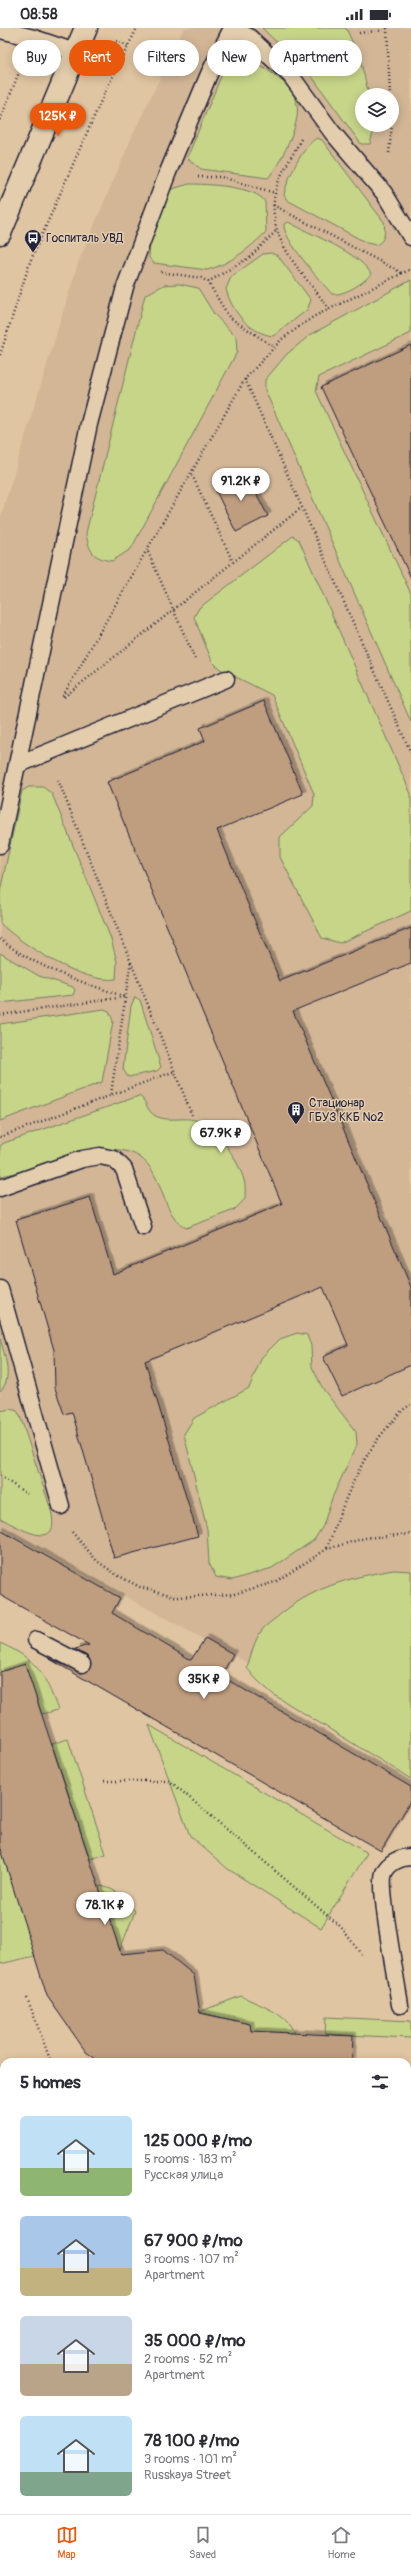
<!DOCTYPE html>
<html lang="en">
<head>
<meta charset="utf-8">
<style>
  :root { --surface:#fff; --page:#f7f7f7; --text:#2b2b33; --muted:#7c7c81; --line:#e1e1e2; --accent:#ea580c }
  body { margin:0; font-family:Pangolin,sans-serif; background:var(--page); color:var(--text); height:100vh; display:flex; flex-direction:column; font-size:15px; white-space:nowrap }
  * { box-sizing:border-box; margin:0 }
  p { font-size:13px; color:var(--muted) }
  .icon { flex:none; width:22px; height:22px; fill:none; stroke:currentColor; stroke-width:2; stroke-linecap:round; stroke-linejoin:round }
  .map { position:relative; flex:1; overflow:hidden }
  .sheet { position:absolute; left:0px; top:2030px; width:411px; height:456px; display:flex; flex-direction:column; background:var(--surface); border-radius:12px 12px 0 0; box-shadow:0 2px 10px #0003 }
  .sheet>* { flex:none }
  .guide { position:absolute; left:12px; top:12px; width:387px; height:36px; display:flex; gap:8px }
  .fabs { position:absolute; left:355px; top:60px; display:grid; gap:8px }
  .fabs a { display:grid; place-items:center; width:44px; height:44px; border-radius:50%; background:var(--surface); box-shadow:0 2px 10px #0003; font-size:20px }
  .price { position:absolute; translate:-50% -34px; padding:0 9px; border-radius:14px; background:#fff; color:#222; font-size:13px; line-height:26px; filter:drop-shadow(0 1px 2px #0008) }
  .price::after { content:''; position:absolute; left:50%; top:24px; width:12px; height:9px; margin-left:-6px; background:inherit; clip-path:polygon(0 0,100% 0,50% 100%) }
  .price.on { background:var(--accent); color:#fff }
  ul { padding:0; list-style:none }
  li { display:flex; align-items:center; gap:12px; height:100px; padding:0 20px }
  li span { display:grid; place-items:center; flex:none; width:112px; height:80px; border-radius:6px; color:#555 }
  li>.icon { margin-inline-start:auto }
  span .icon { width:48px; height:48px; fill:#fffc; stroke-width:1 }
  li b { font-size:17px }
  h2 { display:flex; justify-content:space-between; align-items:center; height:48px; padding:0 20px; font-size:17px }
  .tag { padding:0 14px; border-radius:18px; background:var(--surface); box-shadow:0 2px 10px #0003; font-size:14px; line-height:36px }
  .tag.on { background:var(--accent); color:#fff }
  .status { display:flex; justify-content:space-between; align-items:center; height:28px; padding:0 20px; background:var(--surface); direction:ltr }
  .status svg { height:11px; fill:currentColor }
  .menu { display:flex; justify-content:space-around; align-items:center; height:56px; border-top:1px solid var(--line); background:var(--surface); font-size:11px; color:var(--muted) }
  .menu a { display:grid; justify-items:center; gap:2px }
  .menu .on { color:var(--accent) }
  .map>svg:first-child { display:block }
  .built { fill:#d2b696; fill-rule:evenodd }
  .green { fill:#c7d589; stroke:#747c62 }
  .building { fill:#bf9d7f; stroke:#22223b; filter:url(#shadow) }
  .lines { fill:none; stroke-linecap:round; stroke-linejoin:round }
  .service-casing { stroke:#22223b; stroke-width:19 }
  .tertiary-casing { stroke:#22223b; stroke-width:25 }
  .primary-casing { stroke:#22223b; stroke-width:25 }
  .path { stroke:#22223b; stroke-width:2.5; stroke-dasharray:1 3; stroke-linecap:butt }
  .service { stroke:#e3cdac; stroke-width:16 }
  .tertiary { stroke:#e3cdac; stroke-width:22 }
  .primary { stroke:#e3cdac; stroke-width:22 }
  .labels { text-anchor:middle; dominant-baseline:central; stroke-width:3; stroke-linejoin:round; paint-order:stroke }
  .poi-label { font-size:12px; fill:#22223b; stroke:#e3cdac; text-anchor:start }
</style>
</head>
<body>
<div class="status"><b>08:58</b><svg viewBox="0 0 49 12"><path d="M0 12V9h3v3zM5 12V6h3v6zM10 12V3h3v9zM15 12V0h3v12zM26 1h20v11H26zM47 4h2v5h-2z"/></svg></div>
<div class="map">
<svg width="411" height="2486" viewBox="0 0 411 2486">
  <defs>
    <filter id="shadow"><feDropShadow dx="3.5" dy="-3.5" stdDeviation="0" flood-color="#0004"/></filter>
  </defs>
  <rect width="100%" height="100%" fill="#e0c5a2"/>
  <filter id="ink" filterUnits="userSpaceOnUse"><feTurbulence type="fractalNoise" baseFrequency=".025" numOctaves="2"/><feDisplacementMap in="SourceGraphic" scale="8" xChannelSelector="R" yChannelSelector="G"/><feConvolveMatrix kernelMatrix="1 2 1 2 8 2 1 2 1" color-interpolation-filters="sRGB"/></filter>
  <g filter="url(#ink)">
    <path class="built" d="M184 0H411V1567L253 1638 0 1500V491L78 235 135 102ZM362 67H392V97H362Z"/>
    <g class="green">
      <polygon points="262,0 346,0 360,31 369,67 362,67 362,97 375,97 370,116 361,116 310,46"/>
      <path d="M243 31C263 37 293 55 297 77 301 96 280 136 268 150L201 141 187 130 222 46 235 34Z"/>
      <path d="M317 110 322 112 384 194C385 204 386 212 376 217L367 215 287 172 284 167C286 153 304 116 317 110Z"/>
      <path d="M189 156C205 156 257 158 265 174L266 204C250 220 230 236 207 242L154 235 149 230 150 215 169 162Z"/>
      <path d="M288 194C310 206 360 225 371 246 364 255 343 268 332 266 321 254 282 210 284 196Z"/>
      <path d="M271 225 278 228 311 272 307 282 273 308C249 305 231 282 226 261L231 249 263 226Z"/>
      <polygon points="411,252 411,305 319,349 316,363 411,566 411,694 265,362 265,352 287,326 310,307"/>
      <path d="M179 256 198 260 214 286 236 309 237 324 131 521 112 533C93 530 89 524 86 505L145 267 164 257Z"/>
      <polygon points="293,508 299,512 411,766 411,883 340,915 322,910 280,829 280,809 313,778 314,766 272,667 220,641 212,633 194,589 199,580"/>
      <path d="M29 759H43L52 766 111 911 117 934 116 951C84 956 22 917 0 895V864L19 776 22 763Z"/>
      <polygon points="0,925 39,948 73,959 75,962 73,967 0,975"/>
      <polygon points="135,969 140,972 161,1039 157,1043 128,1049 123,1041 131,978"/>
      <polygon points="104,981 109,983 113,993 102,1054 0,1093 0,996"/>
      <path d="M139 1068C148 1073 146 1087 161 1090 172 1093 184 1089 195 1092 217 1098 238 1132 244 1152 246 1158 245 1165 245 1171L234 1182 186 1200C166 1188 164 1163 153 1144 125 1093 40 1144 0 1148V1118L4 1115Z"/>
      <polygon points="297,1305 307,1307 311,1318 312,1339 323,1361 356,1404 357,1416 332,1470 323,1498 314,1512 272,1540 232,1552 216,1549 209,1535 207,1501 184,1406 194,1390 249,1360 262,1329 280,1311"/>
      <path d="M0 1310C4 1326 14 1351 0 1363Z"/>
      <path d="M11 1381 17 1383 20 1388 50 1479C64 1527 21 1501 0 1490V1383Z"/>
      <path d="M394 1542 411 1543V1751L274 1667 257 1652 247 1640C251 1627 254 1613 262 1602 265 1598 271 1594 276 1590 310 1560 350 1549 394 1542Z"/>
      <path d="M0 1615C38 1632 44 1645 58 1682L42 1686 25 1637 0 1644Z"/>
      <polygon points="149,1697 367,1825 321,1900 228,1841 190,1808"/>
      <polygon points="68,1711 106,1826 90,1831 52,1716"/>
      <polygon points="0,1818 35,1928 0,1936"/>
      <path d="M98 1858C116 1859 123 1870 135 1883L120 1922Z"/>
      <path d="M241 1968C259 1977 287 1985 294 2005L251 2003 250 1996 199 1984Z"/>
      <polygon points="326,1989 411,1993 411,2010 325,2006"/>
      <rect x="407" y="2088" width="4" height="57"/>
      <polygon points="0,2173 4,2174 4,2194 0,2194"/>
      <rect x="407" y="2194" width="4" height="19"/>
      <rect x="0" y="2243" width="4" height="19"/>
      <polygon points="44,2482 156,2482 153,2486 44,2486"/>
      <rect x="344" y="2482" width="45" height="4"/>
    </g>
    <g class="building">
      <polygon points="411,317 411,550 321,359"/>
      <polygon points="245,444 268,488 236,504 214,459"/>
      <polygon points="264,673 303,766 217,802 280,953 411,900 411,935 293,983 411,1259 411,1337 342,1368 323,1329 348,1317 323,1259 145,1333 198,1508 114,1530 72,1384 64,1386 55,1360 54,1322 16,1192 90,1169 113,1246 282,1176 107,754 205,713 200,700"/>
      <polygon points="0,1502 120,1570 112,1585 191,1632 205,1610 233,1626 221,1648 411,1759 411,1772 381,1823 48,1630 82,1645 87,1644 91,1636 87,1628 75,1621 89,1617 0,1567"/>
      <polygon points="25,1636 121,1926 163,1922 194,1947 200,1985 250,1996 251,2003 353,2008 352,2034 100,2034 86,2024 47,1968 0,1818 0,1644"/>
    </g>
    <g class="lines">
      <defs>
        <g id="service">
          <polyline points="232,1 249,9 291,48 332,104 384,165 411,209"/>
          <polyline points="0,2 34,10 75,24"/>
          <polyline points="17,737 226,651"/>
          <polyline points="0,817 89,396 125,259 168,144 209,46 232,0"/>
          <polyline points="0,1160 82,1131 100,1128 114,1131 124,1141 143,1199"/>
          <polyline points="0,1261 61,1478"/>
          <polyline points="36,1612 82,1636"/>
          <path d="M400 1977C397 1955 378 1860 384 1845 388 1835 400 1829 411 1829"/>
          <polyline points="0,2316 4,2316"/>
          <polyline points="407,2328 411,2328"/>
          <polyline points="0,2450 4,2450"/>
          <polyline points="171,2486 174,2482"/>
        </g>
        <polyline id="tertiary" points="0,205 86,0"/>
        <g id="primary">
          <polyline points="0,2220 4,2221"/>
          <polyline points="407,2241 411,2241"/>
        </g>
      </defs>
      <use href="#service" class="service-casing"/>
      <use href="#tertiary" class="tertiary-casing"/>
      <use href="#primary" class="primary-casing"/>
      <g class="path">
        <polyline points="387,0 390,67"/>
        <polyline points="359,5 387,2"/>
        <polyline points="116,13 128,18"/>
        <polyline points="0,92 22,37"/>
        <path d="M301 111C294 126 284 139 278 155 260 207 301 241 329 281"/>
        <polyline points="389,125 392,97"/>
        <polyline points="198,149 221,149 275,165"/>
        <polyline points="273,177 402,245"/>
        <polyline points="161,244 201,250 208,254 229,289 274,319"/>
        <polyline points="208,254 250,229 276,203"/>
        <polyline points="0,327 30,234 104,66 137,0"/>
        <polyline points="245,351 411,725"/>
        <polyline points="192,447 233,534"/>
        <polyline points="148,524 195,631"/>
        <polyline points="63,668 245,351 282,311 313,289 411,241"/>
        <polyline points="64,669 301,480"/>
        <polyline points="58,752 192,1087"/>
        <path d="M0 911C38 941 80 953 125 969"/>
        <polyline points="0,987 124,969"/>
        <polyline points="111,1066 131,932"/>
        <polyline points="0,1109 175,1043"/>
        <polyline points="0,1448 27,1466"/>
        <polyline points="72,1504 97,1533 117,1547 140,1559 178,1569 234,1566 275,1554 327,1521 365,1510 411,1506"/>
        <path d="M327 1520C344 1475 359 1429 393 1393 398 1387 403 1380 411 1377"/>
        <polyline points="104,1753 170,1753 341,1899 361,1926"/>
        <polyline points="27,1970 51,2034"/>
        <polyline points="0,2155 4,2155"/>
        <polyline points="407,2172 411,2172"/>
        <polyline points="0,2282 4,2283"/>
        <polyline points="407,2456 410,2356"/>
        <polyline points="213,2486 213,2482"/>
        <polyline points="406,2486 406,2482"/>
      </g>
      <use href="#service" class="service"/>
      <use href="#tertiary" class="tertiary"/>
      <use href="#primary" class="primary"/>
    </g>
  </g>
  <defs>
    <symbol id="bus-pin" viewBox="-11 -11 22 30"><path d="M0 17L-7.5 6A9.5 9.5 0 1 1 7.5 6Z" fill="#22223b" stroke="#e3cdac"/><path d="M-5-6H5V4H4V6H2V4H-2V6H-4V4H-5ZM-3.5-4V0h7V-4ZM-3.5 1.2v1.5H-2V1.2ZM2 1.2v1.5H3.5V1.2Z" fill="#fff"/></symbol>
    <symbol id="building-pin" viewBox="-11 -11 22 30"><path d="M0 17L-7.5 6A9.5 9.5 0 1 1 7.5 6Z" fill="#22223b" stroke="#e3cdac"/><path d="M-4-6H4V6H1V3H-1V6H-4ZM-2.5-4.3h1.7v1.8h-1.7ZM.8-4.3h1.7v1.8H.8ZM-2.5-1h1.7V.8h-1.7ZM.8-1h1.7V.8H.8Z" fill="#fff"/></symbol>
  </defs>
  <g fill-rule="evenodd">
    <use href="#bus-pin" x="23" y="200" width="20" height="27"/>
    <use href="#building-pin" x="286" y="1072" width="20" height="27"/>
  </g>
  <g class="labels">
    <g class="poi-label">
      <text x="46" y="210">Госпиталь УВД</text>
      <text x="309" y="1075">Стационар<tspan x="309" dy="14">ГБУЗ ККБ №2</tspan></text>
    </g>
  </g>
</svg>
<div class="fabs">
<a><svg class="icon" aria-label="layers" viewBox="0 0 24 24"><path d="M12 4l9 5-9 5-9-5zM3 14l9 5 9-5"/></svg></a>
</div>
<b class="price on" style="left:58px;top:109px">125K ₽</b>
<b class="price" style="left:241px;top:474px">91.2K ₽</b>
<b class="price" style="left:221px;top:1126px">67.9K ₽</b>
<b class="price" style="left:204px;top:1672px">35K ₽</b>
<b class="price" style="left:105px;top:1898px">78.1K ₽</b>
<div class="guide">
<a class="tag">Buy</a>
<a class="tag on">Rent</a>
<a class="tag">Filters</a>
<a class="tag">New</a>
<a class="tag">Apartment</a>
</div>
<section class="sheet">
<h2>5 homes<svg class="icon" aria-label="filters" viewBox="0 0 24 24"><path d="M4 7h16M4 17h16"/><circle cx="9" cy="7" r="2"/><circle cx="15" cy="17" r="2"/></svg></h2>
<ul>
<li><span style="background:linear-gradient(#bfe0f5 65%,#8fb573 0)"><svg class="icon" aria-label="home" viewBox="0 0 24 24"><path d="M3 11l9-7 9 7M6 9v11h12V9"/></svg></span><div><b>125 000 ₽/mo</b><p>5 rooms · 183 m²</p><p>Русская улица</p></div></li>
<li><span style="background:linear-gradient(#a9c7e8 65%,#c2b280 0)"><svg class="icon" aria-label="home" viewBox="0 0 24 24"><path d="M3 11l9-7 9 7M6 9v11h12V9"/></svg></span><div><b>67 900 ₽/mo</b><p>3 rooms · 107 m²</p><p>Apartment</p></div></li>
<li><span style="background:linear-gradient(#c9d6e8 60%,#b9a48a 0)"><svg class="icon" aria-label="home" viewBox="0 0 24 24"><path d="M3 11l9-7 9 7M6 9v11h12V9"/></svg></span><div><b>35 000 ₽/mo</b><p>2 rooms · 52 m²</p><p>Apartment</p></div></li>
<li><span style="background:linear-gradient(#bfe0f5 70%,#7fa58c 0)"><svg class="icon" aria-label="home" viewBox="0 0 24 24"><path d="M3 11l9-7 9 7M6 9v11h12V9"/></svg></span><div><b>78 100 ₽/mo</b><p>3 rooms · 101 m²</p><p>Russkaya Street</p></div></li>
</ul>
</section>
</div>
<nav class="menu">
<a class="on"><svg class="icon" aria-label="map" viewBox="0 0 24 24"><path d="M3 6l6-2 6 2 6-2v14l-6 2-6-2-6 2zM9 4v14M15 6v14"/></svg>Map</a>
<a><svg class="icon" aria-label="saved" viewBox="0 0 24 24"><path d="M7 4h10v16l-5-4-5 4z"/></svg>Saved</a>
<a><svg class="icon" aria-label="home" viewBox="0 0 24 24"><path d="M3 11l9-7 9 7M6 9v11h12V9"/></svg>Home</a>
</nav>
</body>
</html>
